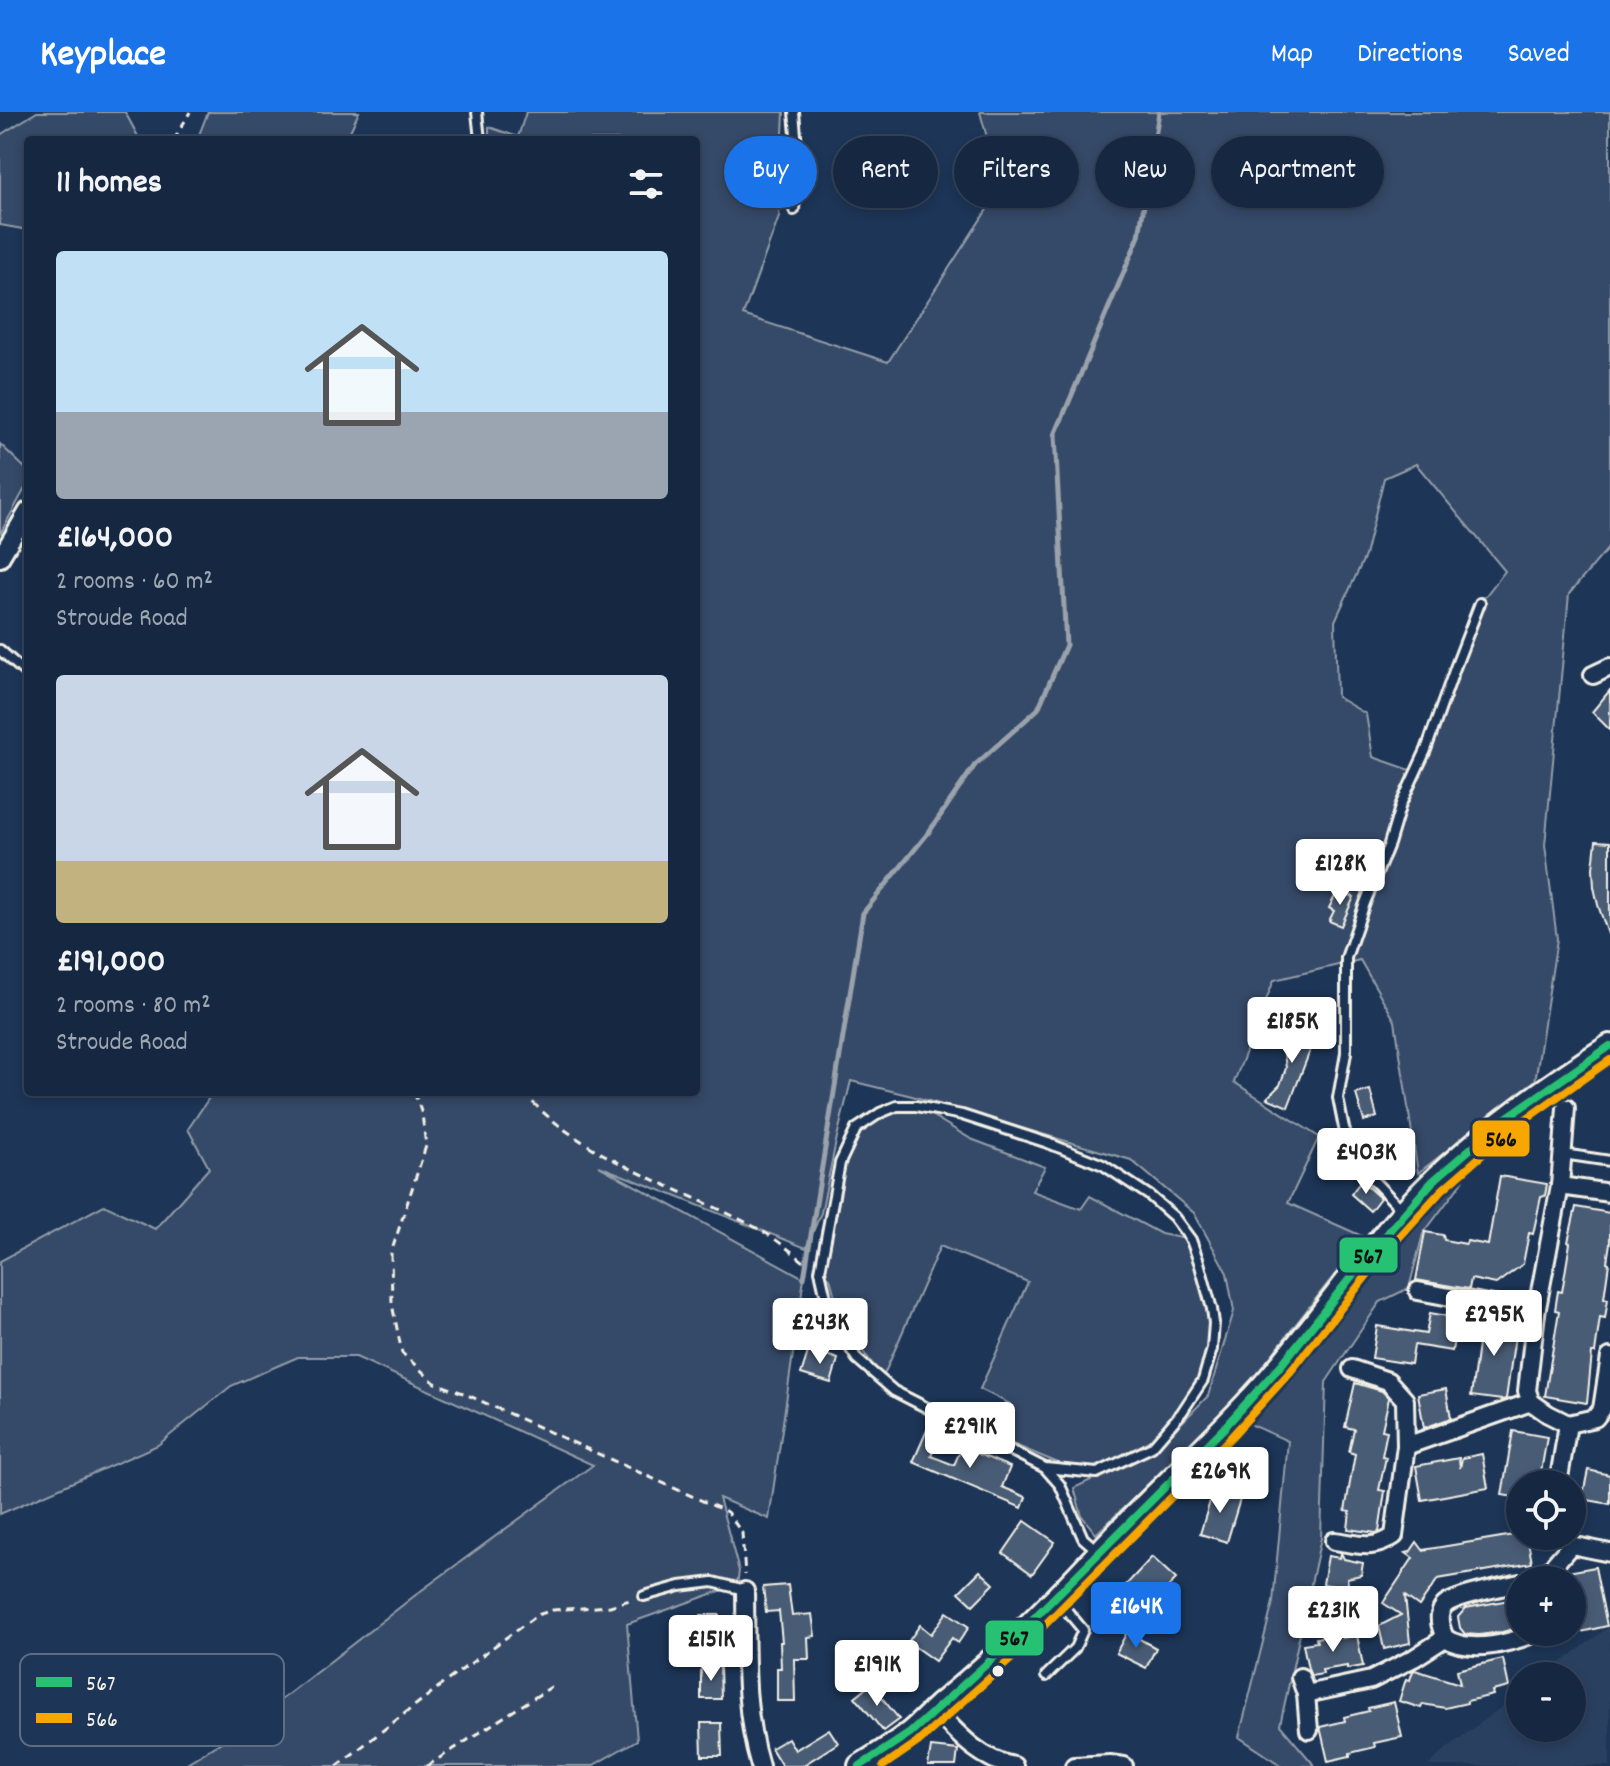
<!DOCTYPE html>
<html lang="en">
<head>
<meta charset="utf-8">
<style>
  :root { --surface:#162841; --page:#23344c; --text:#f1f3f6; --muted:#9ea6b1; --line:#35445a; --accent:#1a73e8 }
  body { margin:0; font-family:Dekko,sans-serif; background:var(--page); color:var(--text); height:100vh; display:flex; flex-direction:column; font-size:30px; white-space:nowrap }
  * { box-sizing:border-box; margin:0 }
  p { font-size:26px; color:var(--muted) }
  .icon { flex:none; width:44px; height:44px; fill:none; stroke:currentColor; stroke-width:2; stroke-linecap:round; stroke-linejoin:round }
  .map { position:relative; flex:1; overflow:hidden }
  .sheet { position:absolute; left:24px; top:24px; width:676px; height:960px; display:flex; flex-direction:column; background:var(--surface); border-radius:8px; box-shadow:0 4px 12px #0003,0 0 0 2px var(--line) }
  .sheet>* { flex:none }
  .guide { position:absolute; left:724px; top:24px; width:760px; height:72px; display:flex; gap:16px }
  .fabs { position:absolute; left:1506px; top:1358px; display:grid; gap:16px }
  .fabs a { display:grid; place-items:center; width:80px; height:80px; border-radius:50%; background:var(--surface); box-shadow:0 4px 12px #0003,0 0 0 2px var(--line); font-size:40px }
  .price { position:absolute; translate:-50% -68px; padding:0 18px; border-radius:8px; background:#fff; color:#222; font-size:26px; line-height:52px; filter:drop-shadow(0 2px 4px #0008) }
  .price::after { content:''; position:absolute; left:50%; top:48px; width:24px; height:18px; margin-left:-12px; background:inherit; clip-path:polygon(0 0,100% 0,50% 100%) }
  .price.on { background:var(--accent); color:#fff }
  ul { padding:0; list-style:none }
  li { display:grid; align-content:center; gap:16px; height:424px; padding:0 32px }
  li span { display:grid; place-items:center; height:248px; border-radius:8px; color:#555 }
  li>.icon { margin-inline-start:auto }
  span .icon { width:144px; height:144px; fill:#fffc; stroke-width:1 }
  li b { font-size:34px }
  h2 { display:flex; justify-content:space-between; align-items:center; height:96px; padding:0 32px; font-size:34px }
  .pill { padding:0 28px; border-radius:36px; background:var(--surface); box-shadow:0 4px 12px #0003,0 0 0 2px var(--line); font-size:28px; line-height:72px }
  .pill.on { background:var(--accent); color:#fff }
  header { display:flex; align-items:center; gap:48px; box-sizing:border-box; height:112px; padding:0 40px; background:var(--accent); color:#fff }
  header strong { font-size:38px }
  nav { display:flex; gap:44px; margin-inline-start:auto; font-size:28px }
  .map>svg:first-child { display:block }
  .built { fill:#2a4060 }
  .green { fill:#354a67; stroke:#949ea8; stroke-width:2; fill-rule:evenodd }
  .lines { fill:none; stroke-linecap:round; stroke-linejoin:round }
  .stream { stroke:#9aa2ab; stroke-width:5 }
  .building { fill:#485b74; stroke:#f4f1e8; stroke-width:2 }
  .lane-casing { stroke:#f4f1e8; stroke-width:14 }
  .street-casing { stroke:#f4f1e8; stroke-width:22 }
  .secondary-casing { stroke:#f4f1e8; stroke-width:28 }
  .path { stroke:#f4f1e8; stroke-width:3; stroke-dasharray:8 6; stroke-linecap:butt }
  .lane { stroke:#1d3557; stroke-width:8 }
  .street { stroke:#1d3557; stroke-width:16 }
  .secondary { stroke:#1d3557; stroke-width:22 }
  .bus-1-casing { stroke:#1d3557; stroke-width:14 }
  .bus-2-casing { stroke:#1d3557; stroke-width:14 }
  .bus-1 { stroke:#26c172; stroke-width:8 }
  .bus-2 { stroke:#f7a600; stroke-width:8 }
  .bus-dot { fill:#f4f1e8; stroke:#1d3557; stroke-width:3 }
  .key { fill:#1d3557; stroke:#5e6d82; stroke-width:2 }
  .key-label { font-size:22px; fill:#f4f1e8 }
  .line-badge { stroke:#1d3557; stroke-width:3 }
  .pale-badge-label { font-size:22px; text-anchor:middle; font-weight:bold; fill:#111 }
</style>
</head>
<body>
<header>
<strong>Keyplace</strong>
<nav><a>Map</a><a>Directions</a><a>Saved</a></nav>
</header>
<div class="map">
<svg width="1610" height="1654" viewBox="0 0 1610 1654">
  <rect width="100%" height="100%" fill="#1d3557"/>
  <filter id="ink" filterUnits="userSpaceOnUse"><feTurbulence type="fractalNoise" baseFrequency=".0125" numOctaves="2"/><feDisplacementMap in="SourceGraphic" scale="16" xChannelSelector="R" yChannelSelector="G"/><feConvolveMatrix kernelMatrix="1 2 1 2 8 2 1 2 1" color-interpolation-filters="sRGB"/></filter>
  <g filter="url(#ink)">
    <polygon class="built" points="1610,1514 1610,1654 1428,1654 1448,1635 1520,1581 1520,1616 1572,1616 1572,1564 1543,1564"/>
    <g class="green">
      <polygon points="37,0 125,0 140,28 28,28 28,118 0,113 0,23"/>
      <polygon points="208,0 359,0 346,28 197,28"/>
      <path d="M526 0H784L779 105 743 203 888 250 1001 76 980 0H1610V434L1569 482 1545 733 1557 827 1535 970 1418 1061 1395 909 1360 848 1274 868 1234 970 1319 1025 1288 1091 1364 1125 1235 1290 1096 1422 1082 1404 1074 1376 1156 1337 1208 1284 1234 1199 1227 1161 1194 1101 1131 1048 912 984 851 969 837 1025 821 1101 806 1136 599 1054 804 1166 769 1407 719 1386 739 1459 737 1473 627 1512 637 1628 592 1654H182L246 1615 422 1478 593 1353 356 1245H298L231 1274 158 1333 0 1402V1149L104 1093 155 1117 209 1056 188 1017 213 980H696V28H489V15L518 25ZM1416 352 1505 459 1480 491 1416 660 1373 645 1366 602 1337 585 1335 509 1365 444 1384 366Z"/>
      <polygon points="0,332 28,359 28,371 0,422"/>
      <polygon points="897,994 916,994 971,1027 1045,1055 1032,1079 1081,1097 1090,1084 1161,1122 1191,1128 1211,1211 1209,1249 1200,1267 1169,1315 1124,1345 1097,1355 1076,1356 1058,1351 996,1325 1010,1292 980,1277 1028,1170 940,1134 883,1265 843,1214 830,1166 820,1159 829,1107 850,1029"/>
      <polygon points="1479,1039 1463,1069 1423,1122 1409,1176 1380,1190 1326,1270 1321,1426 1280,1613 1315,1654 1282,1654 1239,1625 1273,1490 1288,1329 1243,1309 1283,1268 1331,1208 1411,1102"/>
    </g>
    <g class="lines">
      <polyline class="stream" points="804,1166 863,801 929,720 975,653 1038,597 1066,533 1055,323 1139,124 1159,0"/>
    </g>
    <g class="building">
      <polygon points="1610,578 1610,618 1592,600"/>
      <polygon points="1596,729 1610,730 1610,822 1608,822 1598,793 1594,775 1593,756"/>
      <polygon points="1338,778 1354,785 1341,814 1329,809 1334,799 1329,796"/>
      <polygon points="1282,913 1299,932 1304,921 1315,926 1288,995 1267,986 1280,973 1286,956 1283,934 1278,926"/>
      <polygon points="1370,978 1377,1005 1364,1009 1356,982"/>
      <polygon points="1500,1064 1547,1072 1545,1084 1541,1085 1533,1122 1529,1121 1523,1152 1496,1172 1471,1167 1469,1177 1416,1168 1425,1120 1443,1123 1444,1128 1466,1132 1467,1129 1488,1133"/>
      <polygon points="1361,1069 1380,1086 1370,1099 1351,1082"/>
      <polygon points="1576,1095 1610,1101 1610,1131 1607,1150 1609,1151 1604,1186 1608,1187 1605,1206 1600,1205 1595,1241 1592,1241 1587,1291 1545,1284 1559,1199 1555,1198 1558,1179 1562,1180 1570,1131 1568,1130"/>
      <polygon points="1430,1201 1458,1206 1452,1239 1414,1233 1411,1252 1372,1246 1377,1214 1426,1222"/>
      <polygon points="1482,1204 1517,1210 1506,1287 1502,1288 1471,1284"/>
      <polygon points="809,1237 838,1247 831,1271 801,1262"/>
      <polygon points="1355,1271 1382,1279 1389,1286 1382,1318 1387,1319 1382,1344 1386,1345 1379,1378 1385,1379 1379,1420 1376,1421 1348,1417 1350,1400 1345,1399 1355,1342 1349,1340 1354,1317 1345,1315"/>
      <polygon points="1446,1277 1451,1306 1424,1316 1418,1282"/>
      <polygon points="927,1318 939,1324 931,1344 954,1353 962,1335 1010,1355 1002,1375 1026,1385 1022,1396 913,1350"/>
      <polygon points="1513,1319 1547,1325 1539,1372 1520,1372 1520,1386 1502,1383"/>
      <polygon points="1482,1342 1488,1376 1422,1388 1416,1354 1459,1346 1460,1356 1462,1346"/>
      <polygon points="1588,1358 1610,1363 1610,1392 1582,1387"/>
      <polygon points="1214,1376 1241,1384 1227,1430 1200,1422"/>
      <polygon points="1025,1409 1055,1430 1032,1462 1003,1441"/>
      <polygon points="1520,1422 1520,1424 1527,1424 1532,1451 1438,1467 1419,1494 1405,1484 1410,1531 1384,1537 1379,1514 1401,1503 1383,1491 1413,1446 1406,1441 1410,1440 1417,1430 1423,1438"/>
      <polygon points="1341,1441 1344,1447 1363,1451 1361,1463 1347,1466 1349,1477 1347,1482 1334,1479 1335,1474 1323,1472 1328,1444 1340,1446"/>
      <polygon points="1152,1445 1176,1467 1154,1490 1140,1477 1133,1485 1124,1475"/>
      <polygon points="1595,1455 1607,1514 1581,1520 1572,1478 1572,1468 1570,1468 1568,1460"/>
      <polygon points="980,1459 994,1472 973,1493 959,1480"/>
      <polygon points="788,1473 792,1504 812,1502 815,1524 808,1525 809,1547 794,1547 795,1589 777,1589 777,1556 781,1556 780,1530 782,1530 779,1499 766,1500 763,1475"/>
      <polygon points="1520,1486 1520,1515 1502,1520 1479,1523 1465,1522 1460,1516 1458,1505 1466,1496"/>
      <polygon points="947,1500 969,1515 958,1531 952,1526 935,1549 908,1530 920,1513 931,1522"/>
      <polygon points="701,1503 720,1503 720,1531 701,1532"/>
      <polygon points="1127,1520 1156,1536 1146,1556 1116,1541"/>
      <polygon points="1341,1522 1342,1526 1357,1523 1363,1554 1347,1557 1347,1554 1322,1558 1323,1562 1311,1564 1308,1557 1303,1532 1317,1530 1316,1526"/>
      <polygon points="1503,1547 1509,1575 1492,1579 1493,1583 1467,1589 1467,1591 1445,1596 1423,1592 1421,1596 1399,1589 1406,1567 1410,1568 1413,1559 1415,1558 1460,1572 1457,1558"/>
      <polygon points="701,1555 720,1555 721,1587 701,1587"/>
      <polygon points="871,1572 899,1607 883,1619 855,1585"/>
      <polygon points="1394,1590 1402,1625 1374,1631 1375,1635 1350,1641 1350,1644 1328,1649 1320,1615 1345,1609 1344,1605 1369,1599 1368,1596"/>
      <polygon points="701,1611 721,1611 722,1644 702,1644"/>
      <polygon points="829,1617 838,1631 802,1654 782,1654 771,1636 788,1626 795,1638"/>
      <polygon points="931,1635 958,1638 956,1654 928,1654"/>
    </g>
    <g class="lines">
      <defs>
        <g id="lane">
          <polyline points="477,0 480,28"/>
          <polyline points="794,98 798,46 794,0"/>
          <polyline points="0,538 28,563"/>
          <polyline points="1563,1042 1610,1049"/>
          <polyline points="1403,1099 1368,1063 1352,1043 1344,1016 1338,986 1346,941 1346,846 1365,791 1389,732 1401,692 1426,638 1455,556 1480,491"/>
          <polyline points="1045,1356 1097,1361 1152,1335 1182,1300 1203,1268 1212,1237 1214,1211 1212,1197 1199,1150 1191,1128 1174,1105 1150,1084 1103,1053 1048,1031 962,1003 916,994 897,994 880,1001 856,1017 840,1051 820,1159 830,1204 857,1247 894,1279 1045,1356 1060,1373 1083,1426 1099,1440"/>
          <polyline points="644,1484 680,1474 713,1470 745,1478"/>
          <polyline points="1046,1564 1075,1536 1083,1518 1058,1488"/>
        </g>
        <g id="street">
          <polyline points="0,446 28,399"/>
          <polyline points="1593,563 1610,555"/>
          <polyline points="1566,996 1560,1074 1536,1201 1527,1279 1531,1290 1548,1302 1568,1312 1595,1306 1602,1297 1610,1245"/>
          <polyline points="1560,1074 1610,1081"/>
          <polyline points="1418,1179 1536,1201"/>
          <polyline points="1406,1334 1531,1290"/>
          <polyline points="1558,1372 1568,1312"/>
          <polyline points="1564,1424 1571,1433 1610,1441"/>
          <path d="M1334 1429C1359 1432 1372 1439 1394 1424L1406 1334 1405 1288 1388 1269 1352 1257"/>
          <polyline points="1541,1468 1571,1433"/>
          <path d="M745 1479C746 1537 743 1598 760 1654"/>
          <path d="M1445 1526C1441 1516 1436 1504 1444 1494 1451 1485 1506 1474 1520 1471"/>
          <polyline points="1300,1565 1306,1582 1309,1618"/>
          <path d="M1306 1582 1371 1568 1414 1546 1445 1526C1472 1543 1512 1530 1539 1520"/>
          <path d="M935 1598C958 1622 980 1648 1014 1654"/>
          <polyline points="1074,1654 1110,1652 1124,1654"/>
        </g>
        <path id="secondary" d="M860 1654C877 1644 894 1633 910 1621 921 1612 931 1601 941 1592 997 1546 1049 1495 1098 1442 1151 1384 1211 1333 1263 1274 1315 1215 1359 1149 1412 1091 1466 1032 1543 977 1610 934"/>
      </defs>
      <use href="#lane" class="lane-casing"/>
      <use href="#street" class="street-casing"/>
      <use href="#secondary" class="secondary-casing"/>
      <g class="path">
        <polyline points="174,28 190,0"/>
        <polyline points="414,980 422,1002 426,1034 391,1141 392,1192 402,1241 435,1271 463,1281 727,1400 742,1421 745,1463"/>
        <path d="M523 980C586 1051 684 1075 764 1120 779 1129 794 1142 808 1153"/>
        <polyline points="337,1654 444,1571 537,1503 553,1498 610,1494 633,1487"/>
        <polyline points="427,1654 551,1575"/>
      </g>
      <use href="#lane" class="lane"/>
      <use href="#street" class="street"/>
      <use href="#secondary" class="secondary"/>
      <defs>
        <polyline id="bus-1" points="860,1654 910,1621 1002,1538 1223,1317 1282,1252 1374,1136 1433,1069 1506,1006 1610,934"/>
        <polyline id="bus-2" points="883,1654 918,1630 1011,1547 1231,1325 1291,1259 1383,1143 1442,1078 1513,1016 1610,948"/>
      </defs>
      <use href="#bus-1" class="bus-1-casing"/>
      <use href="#bus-2" class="bus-2-casing"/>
      <use href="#bus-1" class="bus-1"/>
      <use href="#bus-2" class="bus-2"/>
    </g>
  </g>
  <circle class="bus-dot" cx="998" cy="1559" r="7"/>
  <rect x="20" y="1542" width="264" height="92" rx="12" class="key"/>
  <rect x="36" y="1565" width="36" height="10" fill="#26c172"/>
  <rect x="36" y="1601" width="36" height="10" fill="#f7a600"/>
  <g class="key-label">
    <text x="86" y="1578">567</text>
    <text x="86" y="1614">566</text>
  </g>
  <g class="line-badge">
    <rect x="1471" y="1007" width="60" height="39" rx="8" fill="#f7a600"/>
    <rect x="1338" y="1124" width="61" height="38" rx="8" fill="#26c172"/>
    <rect x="984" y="1507" width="61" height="38" rx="8" fill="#26c172"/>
  </g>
  <g class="pale-badge-label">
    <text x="1501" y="1034">566</text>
    <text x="1368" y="1151">567</text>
    <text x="1014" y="1533">567</text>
  </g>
</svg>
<div class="fabs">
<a><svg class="icon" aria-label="locate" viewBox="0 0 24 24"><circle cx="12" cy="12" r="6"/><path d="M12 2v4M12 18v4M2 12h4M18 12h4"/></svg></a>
<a>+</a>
<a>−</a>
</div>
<b class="price" style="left:1340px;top:795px">£128K</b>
<b class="price" style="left:1292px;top:953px">£185K</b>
<b class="price" style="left:1366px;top:1084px">£403K</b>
<b class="price" style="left:1494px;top:1246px">£295K</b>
<b class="price" style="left:820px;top:1254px">£243K</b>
<b class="price" style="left:970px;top:1358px">£291K</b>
<b class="price" style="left:1220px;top:1403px">£269K</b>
<b class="price on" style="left:1136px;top:1538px">£164K</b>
<b class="price" style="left:1333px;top:1542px">£231K</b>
<b class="price" style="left:711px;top:1571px">£151K</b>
<b class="price" style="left:877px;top:1596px">£191K</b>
<div class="guide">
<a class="pill on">Buy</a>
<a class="pill">Rent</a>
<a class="pill">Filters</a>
<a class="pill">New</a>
<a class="pill">Apartment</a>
</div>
<section class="sheet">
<h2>11 homes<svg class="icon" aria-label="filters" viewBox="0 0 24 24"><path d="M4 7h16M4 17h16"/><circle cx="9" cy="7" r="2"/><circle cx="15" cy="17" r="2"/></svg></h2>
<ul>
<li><span style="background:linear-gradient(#bfe0f5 65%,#9aa5b1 0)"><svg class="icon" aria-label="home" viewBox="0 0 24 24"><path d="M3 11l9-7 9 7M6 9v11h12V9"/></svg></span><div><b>£164,000</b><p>2 rooms · 60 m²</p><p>Stroude Road</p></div></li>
<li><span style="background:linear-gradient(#c9d6e8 75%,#c2b280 0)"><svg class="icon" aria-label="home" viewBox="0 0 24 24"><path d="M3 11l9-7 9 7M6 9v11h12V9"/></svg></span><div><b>£191,000</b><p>2 rooms · 80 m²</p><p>Stroude Road</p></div></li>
</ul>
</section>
</div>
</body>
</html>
